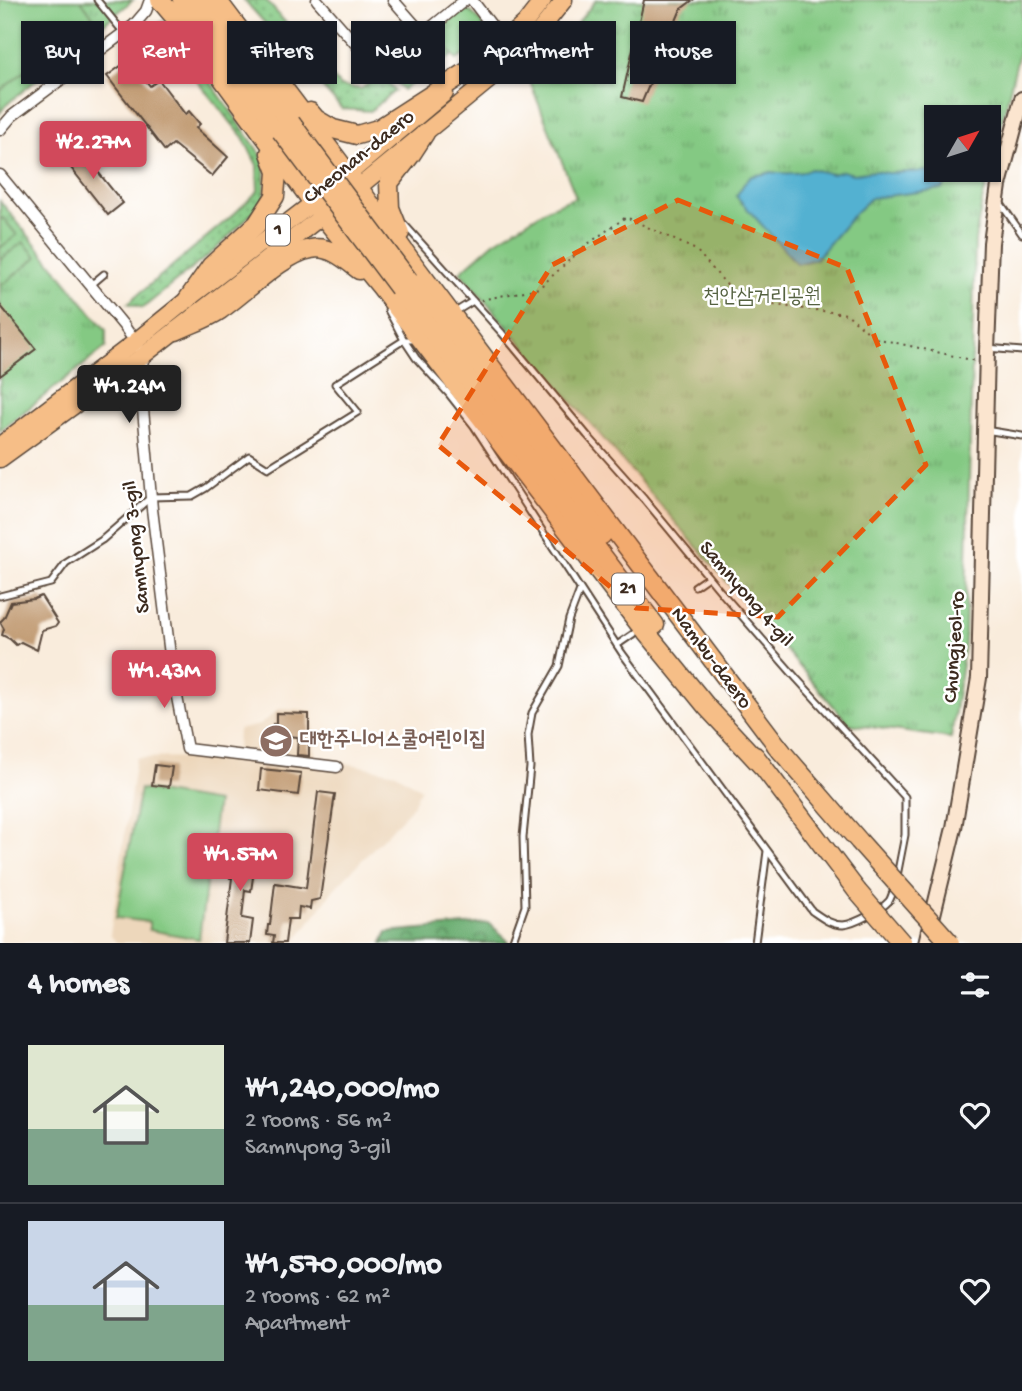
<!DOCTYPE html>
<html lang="en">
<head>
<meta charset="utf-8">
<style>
  :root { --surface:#171b24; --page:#20242c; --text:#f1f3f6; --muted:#9ea1a6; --line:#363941; --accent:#d1495b }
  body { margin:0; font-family:"Gochi Hand","Poor Story",sans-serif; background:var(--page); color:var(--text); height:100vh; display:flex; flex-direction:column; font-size:26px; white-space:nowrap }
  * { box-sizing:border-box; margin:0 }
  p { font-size:23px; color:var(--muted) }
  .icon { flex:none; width:38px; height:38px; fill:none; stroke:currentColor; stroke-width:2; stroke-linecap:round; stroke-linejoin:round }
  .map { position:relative; height:943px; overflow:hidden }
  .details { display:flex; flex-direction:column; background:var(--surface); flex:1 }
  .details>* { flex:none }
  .banner { position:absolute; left:21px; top:21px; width:980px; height:63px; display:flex; gap:14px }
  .needle { width:46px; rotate:51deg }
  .buttons { position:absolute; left:924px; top:105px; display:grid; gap:14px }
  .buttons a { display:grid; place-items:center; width:77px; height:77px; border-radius:0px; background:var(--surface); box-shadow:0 2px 5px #0004; font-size:35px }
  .price { position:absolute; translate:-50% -60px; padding:0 16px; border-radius:7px; background:var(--accent); color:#fff; font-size:23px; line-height:46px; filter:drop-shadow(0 2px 4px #0008) }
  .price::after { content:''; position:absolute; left:50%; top:42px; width:21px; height:16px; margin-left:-10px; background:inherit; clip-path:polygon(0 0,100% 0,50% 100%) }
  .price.current { background:#222; color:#fff }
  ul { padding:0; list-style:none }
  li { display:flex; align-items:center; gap:21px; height:175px; padding:0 28px }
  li+li { border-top:2px solid var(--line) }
  li span { display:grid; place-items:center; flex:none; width:196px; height:140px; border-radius:0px; color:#555 }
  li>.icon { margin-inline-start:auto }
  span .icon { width:84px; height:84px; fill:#fffc; stroke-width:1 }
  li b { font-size:30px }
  h2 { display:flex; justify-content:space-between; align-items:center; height:84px; padding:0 28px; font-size:30px }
  .chip { padding:0 24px; border-radius:0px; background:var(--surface); box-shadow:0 2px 5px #0004; font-size:24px; line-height:63px }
  .chip.current { background:var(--accent); color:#fff }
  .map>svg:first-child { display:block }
  .built { fill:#edd7bb }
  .grass { fill:url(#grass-dots); stroke:#607a50; stroke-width:2 }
  .forest { fill:url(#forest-crowns); stroke:#536c48; stroke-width:2 }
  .park { fill:url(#park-tufts); stroke:#607a50; stroke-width:2; fill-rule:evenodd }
  .garden { fill:#84c983; stroke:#607a50; stroke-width:2 }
  .water { fill:#53b1d1; stroke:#476e78; stroke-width:2 }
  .building { fill:#c39e77 }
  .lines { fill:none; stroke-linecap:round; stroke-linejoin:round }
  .lane-casing { stroke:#58473a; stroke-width:9 }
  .street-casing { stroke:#58473a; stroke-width:13 }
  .secondary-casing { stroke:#58473a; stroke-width:18 }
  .primary-casing { stroke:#58473a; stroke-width:19 }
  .highway-casing { stroke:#58473a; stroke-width:21 }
  .path { stroke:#58473a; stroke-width:2; stroke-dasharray:2 5; stroke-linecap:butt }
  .lane { stroke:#fff; stroke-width:5 }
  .street { stroke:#fff; stroke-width:10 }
  .secondary { stroke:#fbe5cf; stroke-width:14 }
  .primary { stroke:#f6be87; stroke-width:16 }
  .highway { stroke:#f6be87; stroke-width:18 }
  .highway-bridge-casing { stroke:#58473a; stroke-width:21; stroke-linecap:butt }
  .highway-bridge { stroke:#f6be87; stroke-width:18 }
  .marked { fill:#e8590c; fill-opacity:0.2; stroke:#e8590c; stroke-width:5; stroke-dasharray:14 9; stroke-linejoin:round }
  .labels { text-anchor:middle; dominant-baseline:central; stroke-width:5; stroke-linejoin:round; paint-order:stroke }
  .shield { fill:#fff; stroke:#766a62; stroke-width:2 }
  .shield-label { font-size:19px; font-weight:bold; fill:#3b2a1e }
  .street-label { font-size:21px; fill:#3b2a1e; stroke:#fff }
  .park-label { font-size:21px; fill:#556241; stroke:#fff }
  .education-label { font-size:21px; font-weight:bold; fill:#785e54; stroke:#fff; text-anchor:start }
</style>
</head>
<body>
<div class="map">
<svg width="1022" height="943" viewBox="0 0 1022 943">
  <defs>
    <pattern id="grass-dots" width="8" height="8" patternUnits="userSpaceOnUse" patternTransform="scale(1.75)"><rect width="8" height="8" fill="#84c983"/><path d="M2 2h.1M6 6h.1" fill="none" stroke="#6da36b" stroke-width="1.8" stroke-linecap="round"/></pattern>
    <pattern id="forest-crowns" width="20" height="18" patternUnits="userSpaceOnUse" patternTransform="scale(1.75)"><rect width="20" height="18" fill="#6bad71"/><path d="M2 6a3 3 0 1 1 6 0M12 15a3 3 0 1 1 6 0" fill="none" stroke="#598d5c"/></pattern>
    <pattern id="park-tufts" width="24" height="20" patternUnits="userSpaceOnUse" patternTransform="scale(1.75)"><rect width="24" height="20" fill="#84c983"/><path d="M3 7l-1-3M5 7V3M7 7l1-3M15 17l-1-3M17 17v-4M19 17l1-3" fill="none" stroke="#6da36b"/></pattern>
  </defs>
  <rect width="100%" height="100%" fill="#fff"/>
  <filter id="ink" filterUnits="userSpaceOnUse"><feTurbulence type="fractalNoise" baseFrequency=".0143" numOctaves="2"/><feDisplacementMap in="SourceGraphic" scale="14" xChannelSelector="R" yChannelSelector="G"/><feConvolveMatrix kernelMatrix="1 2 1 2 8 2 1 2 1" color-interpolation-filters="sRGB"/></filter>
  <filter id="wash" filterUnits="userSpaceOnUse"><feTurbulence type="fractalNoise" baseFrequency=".00686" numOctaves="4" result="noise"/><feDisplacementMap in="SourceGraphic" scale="28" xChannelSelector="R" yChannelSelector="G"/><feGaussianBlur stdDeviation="1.57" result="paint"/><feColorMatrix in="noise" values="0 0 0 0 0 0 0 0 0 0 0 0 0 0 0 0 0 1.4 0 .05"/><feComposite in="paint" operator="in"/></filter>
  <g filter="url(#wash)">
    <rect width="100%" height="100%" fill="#f9ecdc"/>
    <polygon class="built" points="279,709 313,711 315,757 396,773 421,789 410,810 334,889 294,943 117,943 110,935 136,758 207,757 237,752 238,730 260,725"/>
    <g class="grass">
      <polygon points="244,0 266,0 340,86 361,89 375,79 383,78 395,91 370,111 342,109"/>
      <polygon points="163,21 214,87 264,159 265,200 216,249 143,308 128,303 234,214 258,191 257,165 243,137 153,27"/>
      <polygon points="435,32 453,55 403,90 386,70"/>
    </g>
    <polygon class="forest" points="489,923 510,943 382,943 387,932"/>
    <g class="park">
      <polygon points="0,0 133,0 6,105 0,113"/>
      <path d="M596 0H1022V41L982 202 975 240 965 643 951 738 849 724 460 272 494 242 549 208 576 197 530 82ZM936 117H989V170H936Z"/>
      <path d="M465 10 470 11C474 15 480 20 483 25 491 41 468 52 457 60L435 32Z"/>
      <polygon points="0,201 106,330 106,347 0,431"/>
    </g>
    <g class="garden">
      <polygon points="0,0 81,0 93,17 0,91"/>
      <polygon points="3,218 17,235 0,248 0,220"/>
      <polygon points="23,242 37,257 2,285 0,283 0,260"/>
      <polygon points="140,789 217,802 199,939 149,930 149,922 116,918"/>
    </g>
    <path class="water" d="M811 169 832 174 843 171 853 174 875 171 888 173 932 171 943 173 950 178 942 189 871 198 855 213 816 259 797 264 736 196C741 190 745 179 752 176 759 174 764 175 771 172 783 174 783 173 794 173 802 172 804 173 811 169Z"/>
    <g id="blocks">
      <g class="building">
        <polygon points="644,0 693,0 681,9 642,102 622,97"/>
        <polygon points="129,60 150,86 159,80 185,114 189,111 200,124 196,128 228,157 212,176 173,144 165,151 107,76"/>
        <polygon points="78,147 123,203 108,215 64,159"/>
        <polygon points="0,305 36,349 0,376"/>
        <polygon points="41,596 58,623 56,626 42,630 37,650 21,642 16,645 10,639 2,635 4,629 0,622 4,618 11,602 34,599"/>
        <polygon points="276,713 309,714 309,756 297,755 298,737 273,735 273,724 276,724"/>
        <polygon points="155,765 172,767 169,787 152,785"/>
        <polygon points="261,769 301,773 298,795 259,790"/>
        <polygon points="318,792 335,794 320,899 311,901 310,909 299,907 298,919 288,919 285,943 273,943 274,936 267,935 268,925 270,925 275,883 306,888"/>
        <polygon points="240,840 245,843 248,849 257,850 251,891 245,890 242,918 253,920 250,943 224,943 232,878 230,878 234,857 231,853 229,848 234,841"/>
      </g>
    </g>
  </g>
  <g filter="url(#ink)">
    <use href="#blocks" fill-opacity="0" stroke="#58473a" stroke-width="2"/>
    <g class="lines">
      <defs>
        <g id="lane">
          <polyline points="97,0 123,32"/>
          <polyline points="999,201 1022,234"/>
          <polyline points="404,224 502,333 587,435 644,499 721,592 797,679 905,797 905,835 897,876"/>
          <polyline points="91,285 104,274"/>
          <polyline points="460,309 473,301"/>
          <path d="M388 310 404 340 416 358 448 393 474 426 622 653 812 911C822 918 831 925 843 925 855 924 881 910 889 901 892 897 893 890 895 885"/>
          <polyline points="987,348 1022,351"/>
          <polyline points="985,430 1022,436"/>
          <polyline points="695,586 708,577"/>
          <polyline points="0,596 51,583 66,563 102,540 151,497 192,496 206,488 249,456 268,468 358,412 335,384 404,340 411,340"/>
          <polyline points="617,645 633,634"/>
          <polyline points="512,943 525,906 523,837 530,767 528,735 532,713 559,666 569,619 580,590"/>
          <polyline points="755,943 767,851"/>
        </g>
        <g id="street">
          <polyline points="317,0 375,66 423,34 465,0"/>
          <polyline points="393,0 423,34"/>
          <polyline points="472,0 504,42"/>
          <polyline points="0,130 12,116 134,25 146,11 150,0"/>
          <polyline points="0,175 124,326 144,355 140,376 152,509 172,671 187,749 337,767"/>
        </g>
        <polyline id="secondary" points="926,943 954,828 979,678 987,351 991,243 999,185 1022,99"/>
        <g id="primary">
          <polyline points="476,68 525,23 543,0"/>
          <polyline points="339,182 445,93"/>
          <polyline points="349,195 522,53 564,0"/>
          <polyline points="0,445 135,342 188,299 322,196"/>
          <polyline points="0,459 144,355 331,209"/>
        </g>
        <g id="highway">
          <polyline points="160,0 198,45 322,215 381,287 640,625 707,707 762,766"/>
          <polyline points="182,0 281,131"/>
          <polyline points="198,0 291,123"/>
          <polyline points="217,0 359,188 412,262 782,752"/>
          <polyline points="310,112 316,119 333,129 357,135 378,129 485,60"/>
          <polyline points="400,233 390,208 389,183 410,156 425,133"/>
          <polyline points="409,281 602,535"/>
          <polyline points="399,288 655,625"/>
          <polyline points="188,299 211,266 257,224 275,196 277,172 270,153"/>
          <path d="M176 331C190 324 207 319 220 310 244 294 284 253 311 249 329 245 345 259 359 270"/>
          <polyline points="776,745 859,841"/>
          <polyline points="755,756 857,891"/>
        </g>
      </defs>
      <use href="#lane" class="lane-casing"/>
      <use href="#street" class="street-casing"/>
      <use href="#secondary" class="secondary-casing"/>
      <use href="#primary" class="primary-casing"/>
      <use href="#highway" class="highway-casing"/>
      <polyline class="path" points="481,300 539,288 585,246 626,217 696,250 741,301 847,314 875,338 976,361"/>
      <use href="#lane" class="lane"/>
      <use href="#street" class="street"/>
      <use href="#secondary" class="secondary"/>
      <use href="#primary" class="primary"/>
      <use href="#highway" class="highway"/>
      <defs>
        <g id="highway-bridge">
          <polyline points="291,123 409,281"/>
          <polyline points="281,131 399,288"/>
          <polyline points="859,841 950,943"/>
          <polyline points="857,891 902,943"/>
        </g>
      </defs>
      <use href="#highway-bridge" class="highway-bridge-casing"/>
      <use href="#highway-bridge" class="highway-bridge"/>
    </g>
  </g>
  <path class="marked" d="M678 200 847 268 926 465 778 617 636 608 438 445 552 265Z"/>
  <defs>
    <symbol id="school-disc" viewBox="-11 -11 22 22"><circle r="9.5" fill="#8d6e63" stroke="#fff"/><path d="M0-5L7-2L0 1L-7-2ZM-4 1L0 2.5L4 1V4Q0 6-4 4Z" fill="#fff"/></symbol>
  </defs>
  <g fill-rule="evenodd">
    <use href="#school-disc" x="257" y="722" width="38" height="38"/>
  </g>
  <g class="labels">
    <g class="shield">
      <rect x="266" y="214.5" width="24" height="31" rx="5"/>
      <rect x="612" y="573.5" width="32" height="31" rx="5"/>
    </g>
    <g class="shield-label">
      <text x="278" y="230">1</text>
      <text x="628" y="589">21</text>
    </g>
    <g class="street-label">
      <text transform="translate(360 158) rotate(-39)">Cheonan-daero</text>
      <text transform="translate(138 547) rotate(-96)">Samnyong 3-gil</text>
      <text transform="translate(745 595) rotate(49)">Samnyong 4-gil</text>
      <text transform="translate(956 647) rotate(-86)">Chungjeol-ro</text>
      <text transform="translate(710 659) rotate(53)">Nambu-daero</text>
    </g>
    <g class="park-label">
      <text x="762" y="298">천안삼거리공원</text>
    </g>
    <g class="education-label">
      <text x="300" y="741">대한주니어스쿨어린이집</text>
    </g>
  </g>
</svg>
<div class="buttons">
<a><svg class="needle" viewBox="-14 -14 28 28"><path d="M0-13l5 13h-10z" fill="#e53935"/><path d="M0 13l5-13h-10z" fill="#9ea1a6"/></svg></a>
</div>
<b class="price" style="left:93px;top:181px">₩2.27M</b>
<b class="price current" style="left:129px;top:425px">₩1.24M</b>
<b class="price" style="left:164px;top:710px">₩1.43M</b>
<b class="price" style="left:240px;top:893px">₩1.57M</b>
<div class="banner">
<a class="chip">Buy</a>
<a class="chip current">Rent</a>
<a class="chip">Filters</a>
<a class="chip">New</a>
<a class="chip">Apartment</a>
<a class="chip">House</a>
</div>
</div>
<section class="details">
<h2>4 homes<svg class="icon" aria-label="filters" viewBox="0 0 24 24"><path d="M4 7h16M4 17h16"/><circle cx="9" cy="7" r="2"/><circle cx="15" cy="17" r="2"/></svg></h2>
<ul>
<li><span style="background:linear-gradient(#dfe7d0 60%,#7fa58c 0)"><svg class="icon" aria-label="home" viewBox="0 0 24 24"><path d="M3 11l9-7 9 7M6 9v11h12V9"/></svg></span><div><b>₩1,240,000/mo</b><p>2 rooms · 56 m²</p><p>Samnyong 3-gil</p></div><svg class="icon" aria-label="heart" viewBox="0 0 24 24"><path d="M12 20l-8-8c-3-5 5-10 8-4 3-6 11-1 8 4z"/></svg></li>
<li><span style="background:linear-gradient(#c9d6e8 60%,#7fa58c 0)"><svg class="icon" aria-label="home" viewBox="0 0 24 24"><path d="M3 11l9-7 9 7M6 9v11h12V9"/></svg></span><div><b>₩1,570,000/mo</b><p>2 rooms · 62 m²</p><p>Apartment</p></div><svg class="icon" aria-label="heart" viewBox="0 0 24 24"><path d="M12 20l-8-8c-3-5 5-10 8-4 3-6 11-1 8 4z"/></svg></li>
</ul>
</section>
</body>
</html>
